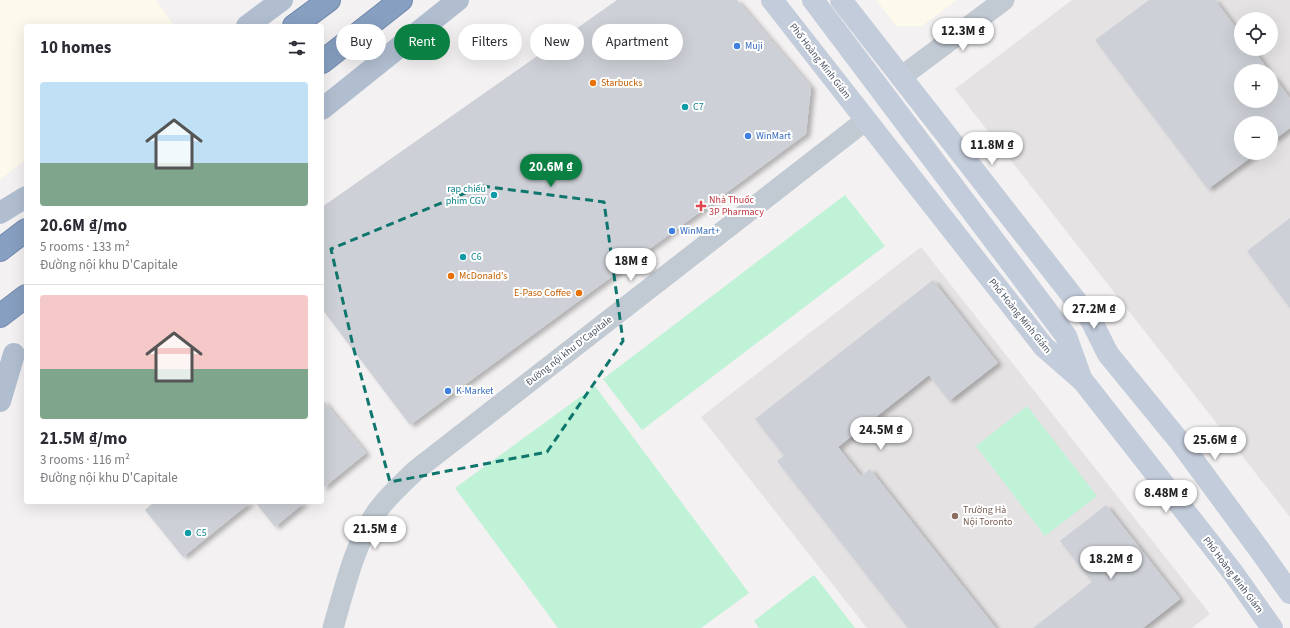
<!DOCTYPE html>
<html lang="en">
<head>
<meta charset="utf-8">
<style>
  :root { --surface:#fff; --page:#f7f7f7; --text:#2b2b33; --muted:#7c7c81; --line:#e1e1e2; --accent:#0b8043 }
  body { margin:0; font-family:"Source Sans 3",sans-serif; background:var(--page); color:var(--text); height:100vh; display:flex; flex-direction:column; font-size:15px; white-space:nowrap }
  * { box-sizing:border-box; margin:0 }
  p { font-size:13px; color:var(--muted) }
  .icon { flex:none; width:22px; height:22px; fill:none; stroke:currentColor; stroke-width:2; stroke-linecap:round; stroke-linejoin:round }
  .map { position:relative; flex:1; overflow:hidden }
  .sheet { position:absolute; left:24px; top:24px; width:300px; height:480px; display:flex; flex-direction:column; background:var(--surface); border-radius:4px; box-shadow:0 4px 16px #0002 }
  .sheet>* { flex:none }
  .hud { position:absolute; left:336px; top:24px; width:380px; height:36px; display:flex; gap:8px }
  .controls { position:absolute; left:1234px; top:12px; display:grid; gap:8px }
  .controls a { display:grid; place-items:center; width:44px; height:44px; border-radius:50%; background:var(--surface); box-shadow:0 4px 16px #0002; font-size:20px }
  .price { position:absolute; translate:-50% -34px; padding:0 9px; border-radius:14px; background:#fff; color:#222; font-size:13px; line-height:26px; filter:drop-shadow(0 1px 2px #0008) }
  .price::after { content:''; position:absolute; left:50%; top:24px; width:12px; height:9px; margin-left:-6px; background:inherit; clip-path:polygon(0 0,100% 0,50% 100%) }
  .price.current { background:var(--accent); color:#fff }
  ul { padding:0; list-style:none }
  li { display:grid; align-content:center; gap:8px; height:212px; padding:0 16px }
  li+li { border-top:1px solid var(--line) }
  li span { display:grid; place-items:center; height:124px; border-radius:4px; color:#555 }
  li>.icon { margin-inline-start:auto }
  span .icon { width:72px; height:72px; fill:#fffc; stroke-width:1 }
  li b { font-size:17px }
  h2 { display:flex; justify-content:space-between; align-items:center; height:48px; padding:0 16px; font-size:17px }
  .pill { padding:0 14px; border-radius:18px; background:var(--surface); box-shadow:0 4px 16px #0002; font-size:14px; line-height:36px }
  .pill.current { background:var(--accent); color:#fff }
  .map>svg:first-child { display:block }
  .commercial { fill:#fdf9eb }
  .education { fill:#e4e2e3; fill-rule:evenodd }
  .green { fill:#bff2d7 }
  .building { fill:#cdd0d6; filter:url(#shadow) }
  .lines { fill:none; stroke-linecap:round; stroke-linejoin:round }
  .highway-casing { stroke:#728aad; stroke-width:24 }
  .street { stroke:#c1cad3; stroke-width:21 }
  .secondary { stroke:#c3ccda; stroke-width:22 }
  .primary { stroke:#b0bed0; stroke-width:22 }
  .highway { stroke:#879fc1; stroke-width:22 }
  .marked { fill:none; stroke:#0f766e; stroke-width:3; stroke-dasharray:8 5; stroke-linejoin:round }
  .shop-dot { fill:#3f7fe0; stroke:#fff; stroke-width:1.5 }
  .food-dot { fill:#e8710a; stroke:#fff; stroke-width:1.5 }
  .culture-dot { fill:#0f9aa8; stroke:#fff; stroke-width:1.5 }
  .health-dot { fill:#e0444e; stroke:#fff; stroke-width:1.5 }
  .education-dot { fill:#8d6e63; stroke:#fff; stroke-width:1.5 }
  .labels { text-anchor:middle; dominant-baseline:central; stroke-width:4; stroke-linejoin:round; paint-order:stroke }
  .shop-label { font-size:10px; fill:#366cbe; stroke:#fff; text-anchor:start }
  .street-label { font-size:10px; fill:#485260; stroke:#fff }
  .food-label { font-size:10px; fill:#c56008; stroke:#fff; text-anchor:start }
  .culture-label { font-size:10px; fill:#0d838f; stroke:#fff; text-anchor:start }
  .health-label { font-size:10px; fill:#be3a42; stroke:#fff; text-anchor:start }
  .education-label { font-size:10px; fill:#785e54; stroke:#fff; text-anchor:start }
</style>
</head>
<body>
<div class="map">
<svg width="1290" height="628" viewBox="0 0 1290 628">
  <defs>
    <filter id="shadow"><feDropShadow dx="4.5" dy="2.5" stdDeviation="2" flood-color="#0004"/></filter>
  </defs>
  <rect width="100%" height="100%" fill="#f3f1f1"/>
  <g class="commercial">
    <polygon points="0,0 156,0 175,26 26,26 26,159 0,180"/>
    <polygon points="876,0 957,0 922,26 896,26"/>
  </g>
  <g class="education">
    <path d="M1072 0H1290V517L955 89ZM1241 19H1271V49H1241ZM1241 71H1271V101H1241ZM1241 123H1271V153H1241Z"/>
    <polygon points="921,247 1210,614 1192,628 867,628 701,417"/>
  </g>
  <g class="green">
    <polygon points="845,195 885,246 642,430 603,379"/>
    <polygon points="595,386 749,593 701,628 558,628 455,488"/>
    <polygon points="1027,406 1097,496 1045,536 976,446"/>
    <polygon points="814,575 855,628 759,628 754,621"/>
  </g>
  <g class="building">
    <polygon points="617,0 737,0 811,87 806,134 410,425 322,309 322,207"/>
    <polygon points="1149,0 1215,0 1241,34 1241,49 1253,49 1269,71 1241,71 1241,101 1271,101 1271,73 1290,98 1290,128 1271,142 1271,123 1241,123 1241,153 1257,153 1208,189 1095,40"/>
    <polygon points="1290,218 1290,308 1247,251"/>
    <polygon points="933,280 998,363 949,401 929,375 838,447 861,476 870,469 996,628 908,628 777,461 784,456 755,419"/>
    <polygon points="322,399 366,453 322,489"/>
    <polygon points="154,502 251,502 183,557 145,510"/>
    <polygon points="255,502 305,502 275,527"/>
    <polygon points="1106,505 1180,599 1143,628 1033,628 1092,582 1060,541"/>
  </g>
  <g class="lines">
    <defs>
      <g id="highway">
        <polyline points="294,26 329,0"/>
        <polyline points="322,62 401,0"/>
        <polyline points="0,250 26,230"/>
        <polyline points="0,316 26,296"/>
      </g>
    </defs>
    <use href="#highway" class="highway-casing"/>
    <g class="street">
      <polyline points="901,77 1004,0"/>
      <path d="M333 628C344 591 355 541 378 510 389 495 403 483 416 470L866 120"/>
    </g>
    <g class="secondary">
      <polyline points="772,0 1044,347 1083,381 1234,574 1272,628"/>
      <polyline points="813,0 1066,336 1081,378"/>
      <polyline points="841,0 1091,320 1108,354 1180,442 1261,552 1290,593"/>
    </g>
    <g class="primary">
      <polyline points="247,26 282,0"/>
      <polyline points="322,109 458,0"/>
      <polyline points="0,213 26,197"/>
      <polyline points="0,401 14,354"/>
    </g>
    <use href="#highway" class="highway"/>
  </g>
  <path class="marked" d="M482 186 604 202 623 341 547 452 390 482 354 350 331 249Z"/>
  <g class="shop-dot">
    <circle cx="737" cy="46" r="4"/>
    <circle cx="748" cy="136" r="4"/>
    <circle cx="672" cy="231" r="4"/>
    <circle cx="448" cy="391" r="4"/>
  </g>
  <g class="food-dot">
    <circle cx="593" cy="83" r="4"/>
    <circle cx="451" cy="276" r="4"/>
    <circle cx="579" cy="293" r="4"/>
  </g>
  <g class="culture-dot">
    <circle cx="685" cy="107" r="4"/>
    <circle cx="494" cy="195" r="4"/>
    <circle cx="463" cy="257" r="4"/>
    <circle cx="188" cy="533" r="4"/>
  </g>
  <path class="health-dot" d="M699 200h4v4h4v4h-4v4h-4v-4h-4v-4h4z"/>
  <circle class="education-dot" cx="955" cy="516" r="4"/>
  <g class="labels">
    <g class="shop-label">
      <text x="745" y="46">Muji</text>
      <text x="756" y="136">WinMart</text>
      <text x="680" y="231">WinMart+</text>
      <text x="456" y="391">K-Market</text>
    </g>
    <g class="street-label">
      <text transform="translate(820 61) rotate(52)">Phố Hoàng Minh Giám</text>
      <text transform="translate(1020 316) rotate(51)">Phố Hoàng Minh Giám</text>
      <text transform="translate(569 351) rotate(-38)">Đường nội khu D'Capitale</text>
      <text transform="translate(1233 575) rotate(53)">Phố Hoàng Minh Giám</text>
    </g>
    <g class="food-label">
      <text x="601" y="83">Starbucks</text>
      <text x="459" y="276">McDonald's</text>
      <text x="571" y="293" text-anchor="end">E-Paso Coffee</text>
    </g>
    <g class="culture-label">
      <text x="693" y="107">C7</text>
      <text x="486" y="189" text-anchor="end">rạp chiếu<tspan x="486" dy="12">phim CGV</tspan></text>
      <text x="471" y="257">C6</text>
      <text x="196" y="533">C5</text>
    </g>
    <g class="health-label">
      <text x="709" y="200">Nhà Thuốc<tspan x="709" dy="12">3P Pharmacy</tspan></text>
    </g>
    <g class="education-label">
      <text x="963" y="510">Trường Hà<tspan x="963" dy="12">Nội Toronto</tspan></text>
    </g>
  </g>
</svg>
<div class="controls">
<a><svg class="icon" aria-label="locate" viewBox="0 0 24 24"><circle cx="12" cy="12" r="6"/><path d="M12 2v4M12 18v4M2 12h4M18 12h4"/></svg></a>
<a>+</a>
<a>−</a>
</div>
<b class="price" style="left:963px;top:52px">12.3M ₫</b>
<b class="price" style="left:992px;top:166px">11.8M ₫</b>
<b class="price current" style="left:551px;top:188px">20.6M ₫</b>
<b class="price" style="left:631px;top:282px">18M ₫</b>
<b class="price" style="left:1094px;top:330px">27.2M ₫</b>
<b class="price" style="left:881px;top:451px">24.5M ₫</b>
<b class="price" style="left:1215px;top:461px">25.6M ₫</b>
<b class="price" style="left:1166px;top:514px">8.48M ₫</b>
<b class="price" style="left:375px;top:550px">21.5M ₫</b>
<b class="price" style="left:1111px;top:580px">18.2M ₫</b>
<div class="hud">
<a class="pill">Buy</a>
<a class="pill current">Rent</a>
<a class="pill">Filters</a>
<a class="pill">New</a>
<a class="pill">Apartment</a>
</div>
<section class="sheet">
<h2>10 homes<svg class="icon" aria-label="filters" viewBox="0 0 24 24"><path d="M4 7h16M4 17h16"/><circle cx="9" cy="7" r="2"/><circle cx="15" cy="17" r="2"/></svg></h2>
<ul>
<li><span style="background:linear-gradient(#bfe0f5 65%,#7fa58c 0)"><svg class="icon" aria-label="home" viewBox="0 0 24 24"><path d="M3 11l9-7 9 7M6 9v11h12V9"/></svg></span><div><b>20.6M ₫/mo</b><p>5 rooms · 133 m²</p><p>Đường nội khu D'Capitale</p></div></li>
<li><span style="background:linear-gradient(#f6c9c9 60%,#7fa58c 0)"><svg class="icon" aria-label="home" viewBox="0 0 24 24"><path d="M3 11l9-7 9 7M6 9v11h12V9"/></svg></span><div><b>21.5M ₫/mo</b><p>3 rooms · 116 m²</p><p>Đường nội khu D'Capitale</p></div></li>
</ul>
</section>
</div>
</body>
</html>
